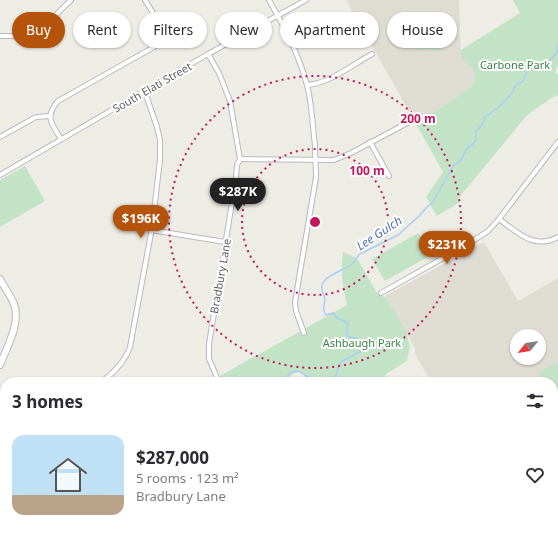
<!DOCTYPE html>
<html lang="en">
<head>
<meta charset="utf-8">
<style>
  :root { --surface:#fff; --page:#f2f2f3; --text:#2b2b33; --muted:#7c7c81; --accent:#b45309 }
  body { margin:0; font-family:"Noto Sans",sans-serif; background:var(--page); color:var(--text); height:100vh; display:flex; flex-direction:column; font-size:15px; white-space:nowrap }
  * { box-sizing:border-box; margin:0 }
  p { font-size:13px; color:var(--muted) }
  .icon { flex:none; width:22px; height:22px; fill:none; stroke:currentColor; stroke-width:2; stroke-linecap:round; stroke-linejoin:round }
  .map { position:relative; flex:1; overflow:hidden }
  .sheet { position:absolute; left:0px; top:377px; width:558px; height:156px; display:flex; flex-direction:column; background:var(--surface); border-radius:16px 16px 0 0; box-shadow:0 1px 3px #0004 }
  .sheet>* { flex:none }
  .banner { position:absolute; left:12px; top:12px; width:534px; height:36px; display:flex; gap:8px }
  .needle { width:26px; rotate:240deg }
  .controls { position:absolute; left:510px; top:329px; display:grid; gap:8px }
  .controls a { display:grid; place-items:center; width:36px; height:36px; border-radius:50%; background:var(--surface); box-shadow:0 1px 3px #0004; font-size:20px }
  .price { position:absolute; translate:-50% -34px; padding:0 9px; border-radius:14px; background:var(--accent); color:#fff; font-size:13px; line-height:26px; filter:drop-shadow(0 1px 2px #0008) }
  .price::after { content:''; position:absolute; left:50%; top:24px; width:12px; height:9px; margin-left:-6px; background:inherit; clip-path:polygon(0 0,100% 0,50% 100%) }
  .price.current { background:#222; color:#fff }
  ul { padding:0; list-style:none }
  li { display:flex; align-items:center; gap:12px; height:100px; padding:0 12px }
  li span { display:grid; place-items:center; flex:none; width:112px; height:80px; border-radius:12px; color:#555 }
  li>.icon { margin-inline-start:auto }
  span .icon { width:48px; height:48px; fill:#fffc; stroke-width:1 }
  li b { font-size:17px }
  h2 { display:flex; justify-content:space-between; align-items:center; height:48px; padding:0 12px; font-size:17px }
  .chip { padding:0 14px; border-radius:18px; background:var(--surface); box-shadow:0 1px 3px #0004; font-size:14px; line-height:36px }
  .chip.current { background:var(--accent); color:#fff }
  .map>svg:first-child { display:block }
  .education { fill:#dedcd3; fill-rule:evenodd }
  .green { fill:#c3e3c7 }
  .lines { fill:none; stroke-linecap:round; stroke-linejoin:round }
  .stream { stroke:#aacdf8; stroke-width:1.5 }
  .street-casing { stroke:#b7b9be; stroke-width:6 }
  .secondary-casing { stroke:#b8babf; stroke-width:8 }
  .street { stroke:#fff; stroke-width:4 }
  .secondary { stroke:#fff; stroke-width:6 }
  .ring { fill:none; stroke:#c2185b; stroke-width:2; stroke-dasharray:2 4 }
  .labels { text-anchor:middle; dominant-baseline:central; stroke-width:4; stroke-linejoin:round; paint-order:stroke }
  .park-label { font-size:11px; fill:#3c8348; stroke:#fff }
  .street-label { font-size:11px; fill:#5d5f64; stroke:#fff }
  .water-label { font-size:12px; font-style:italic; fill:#4b72b2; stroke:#fff }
  .centre { fill:#c2185b; stroke:#fff; stroke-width:2 }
  .ring-label { font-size:12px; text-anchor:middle; font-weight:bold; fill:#c2185b; stroke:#fff; stroke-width:4; stroke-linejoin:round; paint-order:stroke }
</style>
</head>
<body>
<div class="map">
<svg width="558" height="533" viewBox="0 0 558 533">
  <rect width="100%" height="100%" fill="#eeede5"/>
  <g class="education">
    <polygon points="346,0 459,0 461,57 469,64 474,71 476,75 475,82 472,86 444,106 415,122"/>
    <path d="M484 242 518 301 558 278V521L553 524V382H431L415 354V348L385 296ZM517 336H539V358H517Z"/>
    <polygon points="514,528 546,528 538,533 517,533"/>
  </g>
  <g class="green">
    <path d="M513 0H558V64L555 73 558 74V97L556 95 527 115 458 199 460 202 437 216 426 197 443 172 415 122 444 106 472 86C481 75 471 64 461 58V50L520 13Z"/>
    <polygon points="456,25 457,33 445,34 444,27"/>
    <polygon points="438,30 440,32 442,50 432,50 431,31"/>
    <polygon points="445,34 457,34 458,41 446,42"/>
    <polygon points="429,35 430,49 417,50 415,36"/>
    <polygon points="25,166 45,201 0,227 0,180"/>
    <polygon points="418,233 431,255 385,281 372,259"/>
    <path d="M343 252 357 258 377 293 386 298 406 331 410 346 407 361 386 374 383 382H342L340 379C332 381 323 383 314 382 304 380 304 366 290 376V382H221L218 377 347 305C343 287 340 271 343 252Z"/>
    <polygon points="558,362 558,405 553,396 553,382 545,382 539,372"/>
    <path d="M553 469C556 480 558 489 553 501Z"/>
    <polygon points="104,528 118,528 115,533 100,533"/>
    <polygon points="165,528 209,528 205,533 168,533"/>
  </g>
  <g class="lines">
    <g class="stream">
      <path d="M288 382V375C299 365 306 378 316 382"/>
      <path d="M326 382C342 376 334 373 340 363 341 361 360 352 365 349V346L357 338C345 338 346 334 348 323L337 318 333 313 326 315C322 309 324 306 325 300 325 295 320 290 322 285 325 275 345 270 352 264 356 261 356 257 360 254L398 235 419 216 427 207 433 202 454 165 460 161 468 147H470L476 140V132L482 125 485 117 499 107 512 93 515 86 524 80 526 74 531 67 548 62 557 52 558 45"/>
      <polyline points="184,528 186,533"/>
    </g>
    <defs>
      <g id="street">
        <path d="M269 0C286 30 302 60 309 94 312 111 313 128 315 146 315 157 316 165 316 177L295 302 296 311 304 333"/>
        <polyline points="0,36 29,36 37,33 71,0"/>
        <polyline points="208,54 219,73 230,101 240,159 237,165 236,178 209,344 209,359 219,382"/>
        <path d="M307 85C330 83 352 65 372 54"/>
        <polyline points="0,137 36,117 50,116"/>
        <path d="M61 139C52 124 44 117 58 101L154 47C171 34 153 14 145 0"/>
        <polyline points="370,142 389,176"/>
        <polyline points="240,159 334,160 351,153 411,121"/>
        <polyline points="0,175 208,54 306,0"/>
        <path d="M499 219C518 233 534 250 558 237"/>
        <polyline points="151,230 225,242"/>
        <polyline points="381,293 468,244 488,231 499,219 558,142"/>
        <path d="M101 382C114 373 124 363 130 347L152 228 160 160V140L157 127 145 92"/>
        <polyline points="0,509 5,506"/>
        <polyline points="133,528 134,533"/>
        <polyline points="251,528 253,533"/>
        <polyline points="340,528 343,533"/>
        <polyline points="456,528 459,533"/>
        <polyline points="63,533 66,528"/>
        <polyline points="119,533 124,528"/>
        <polyline points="554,533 558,531"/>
      </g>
      <path id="secondary" d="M0 279C4 287 11 296 14 304 21 323 7 347 0 365"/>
    </defs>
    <use href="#street" class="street-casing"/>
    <use href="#secondary" class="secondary-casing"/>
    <use href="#street" class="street"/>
    <use href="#secondary" class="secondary"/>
  </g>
  <g class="ring">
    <circle cx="315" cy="222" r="73"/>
    <circle cx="315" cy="222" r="146"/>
  </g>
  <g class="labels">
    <g class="park-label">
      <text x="515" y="64">Carbone Park</text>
      <text x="362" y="342">Ashbaugh Park</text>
    </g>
    <g class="street-label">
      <text transform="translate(152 87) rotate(-30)">South Elati Street</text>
      <text transform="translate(220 276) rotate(-80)">Bradbury Lane</text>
    </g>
    <g class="water-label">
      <text transform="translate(379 233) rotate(-33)">Lee Gulch</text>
    </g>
  </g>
  <circle cx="315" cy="222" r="6" class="centre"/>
  <g class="ring-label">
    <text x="418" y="123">200 m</text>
    <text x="367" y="175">100 m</text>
  </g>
</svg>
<div class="controls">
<a><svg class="needle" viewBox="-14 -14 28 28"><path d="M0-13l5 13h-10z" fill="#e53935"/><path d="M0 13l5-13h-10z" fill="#7c7c81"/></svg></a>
</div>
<b class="price current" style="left:238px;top:212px">$287K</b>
<b class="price" style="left:141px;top:239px">$196K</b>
<b class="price" style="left:447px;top:265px">$231K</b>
<div class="banner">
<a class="chip current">Buy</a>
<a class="chip">Rent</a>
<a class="chip">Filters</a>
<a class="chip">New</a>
<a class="chip">Apartment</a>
<a class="chip">House</a>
</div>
<section class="sheet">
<h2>3 homes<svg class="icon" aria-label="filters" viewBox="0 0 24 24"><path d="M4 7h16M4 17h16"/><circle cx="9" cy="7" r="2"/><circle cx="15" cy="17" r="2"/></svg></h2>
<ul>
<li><span style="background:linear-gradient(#bfe0f5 75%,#b9a48a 0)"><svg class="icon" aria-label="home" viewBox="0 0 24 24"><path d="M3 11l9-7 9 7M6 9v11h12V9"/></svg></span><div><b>$287,000</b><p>5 rooms · 123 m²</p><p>Bradbury Lane</p></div><svg class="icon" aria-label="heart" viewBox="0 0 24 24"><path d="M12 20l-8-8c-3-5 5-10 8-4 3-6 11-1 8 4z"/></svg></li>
</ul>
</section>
</div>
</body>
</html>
